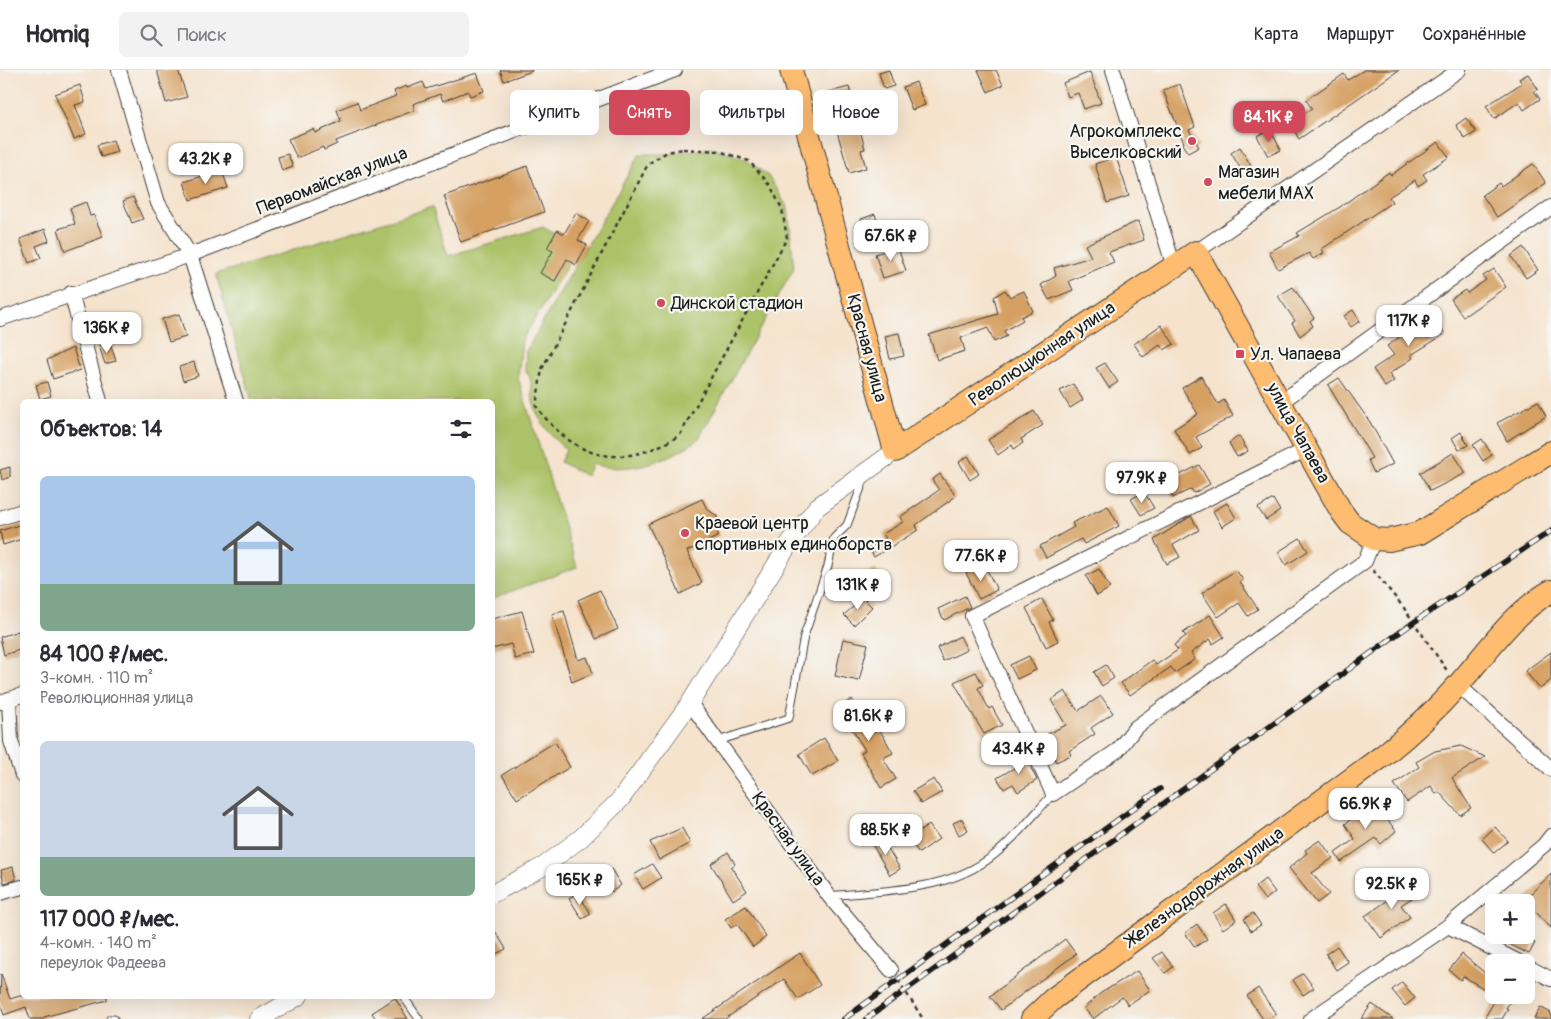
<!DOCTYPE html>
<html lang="ru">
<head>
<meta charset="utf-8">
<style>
  :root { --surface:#fff; --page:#f2f2f3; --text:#2b2b33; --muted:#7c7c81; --line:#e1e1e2; --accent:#d1495b }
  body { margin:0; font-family:Pangolin,sans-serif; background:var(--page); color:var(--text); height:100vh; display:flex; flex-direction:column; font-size:19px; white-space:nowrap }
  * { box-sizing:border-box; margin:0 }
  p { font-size:16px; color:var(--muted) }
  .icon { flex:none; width:28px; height:28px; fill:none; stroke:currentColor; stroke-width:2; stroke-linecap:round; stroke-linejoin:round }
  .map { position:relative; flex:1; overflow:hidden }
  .sheet { position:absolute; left:20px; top:329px; width:475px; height:600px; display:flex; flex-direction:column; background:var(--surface); border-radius:8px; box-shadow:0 5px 20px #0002 }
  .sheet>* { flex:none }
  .guide { position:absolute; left:510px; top:20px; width:475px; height:45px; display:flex; gap:10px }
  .buttons { position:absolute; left:1485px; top:824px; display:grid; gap:10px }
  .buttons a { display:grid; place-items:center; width:50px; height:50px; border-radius:8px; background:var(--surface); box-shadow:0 5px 20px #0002; font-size:25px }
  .price { position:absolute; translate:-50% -42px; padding:0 11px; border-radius:10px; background:#fff; color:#222; font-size:16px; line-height:32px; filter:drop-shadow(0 1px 2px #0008) }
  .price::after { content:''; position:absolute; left:50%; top:30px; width:15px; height:11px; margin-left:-8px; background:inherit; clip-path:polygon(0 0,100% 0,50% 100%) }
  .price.selected { background:var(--accent); color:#fff }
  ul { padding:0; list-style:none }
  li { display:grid; align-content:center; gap:10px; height:265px; padding:0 20px }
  li span { display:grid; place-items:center; height:155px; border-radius:8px; color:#555 }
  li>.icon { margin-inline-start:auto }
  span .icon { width:90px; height:90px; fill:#fffc; stroke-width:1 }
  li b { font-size:21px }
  h2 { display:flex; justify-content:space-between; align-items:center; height:60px; padding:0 20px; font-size:21px }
  .tag { padding:0 18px; border-radius:8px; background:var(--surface); box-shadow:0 5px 20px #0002; font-size:18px; line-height:45px }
  .tag.selected { background:var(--accent); color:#fff }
  header { display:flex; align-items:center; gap:30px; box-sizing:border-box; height:70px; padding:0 25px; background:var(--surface); border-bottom:1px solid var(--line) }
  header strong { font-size:24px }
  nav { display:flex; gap:28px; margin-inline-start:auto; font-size:18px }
  .search { width:350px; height:45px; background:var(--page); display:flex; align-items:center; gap:12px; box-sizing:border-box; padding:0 18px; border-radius:8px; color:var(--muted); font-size:19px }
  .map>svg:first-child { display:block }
  .green { fill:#acc267; stroke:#646f42 }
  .building { fill:#d6a063 }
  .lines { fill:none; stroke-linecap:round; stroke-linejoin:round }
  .service-casing { stroke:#3d3a37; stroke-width:9 }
  .minor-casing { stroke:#3d3a37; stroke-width:16 }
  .tertiary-casing { stroke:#3d3a37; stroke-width:19 }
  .primary-casing { stroke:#3d3a37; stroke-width:24 }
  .path { stroke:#3d3a37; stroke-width:2.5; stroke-dasharray:4 4; stroke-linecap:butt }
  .service { stroke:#fff; stroke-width:7 }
  .minor { stroke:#fff; stroke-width:14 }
  .tertiary { stroke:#fff; stroke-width:18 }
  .primary { stroke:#febc70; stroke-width:22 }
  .rail-casing { stroke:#1c1c1c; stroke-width:5.5 }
  .rail { stroke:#f6f6f2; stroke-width:4; stroke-dasharray:11; stroke-linecap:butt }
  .poi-dot { fill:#d1495b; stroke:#f6f6f2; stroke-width:2 }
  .labels { text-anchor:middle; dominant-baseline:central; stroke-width:4.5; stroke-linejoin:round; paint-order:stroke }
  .poi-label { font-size:18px; fill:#1c1c1c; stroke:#f6f6f2; text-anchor:start }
  .street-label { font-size:18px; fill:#1c1c1c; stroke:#f6f6f2 }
</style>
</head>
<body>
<header>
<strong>Homiq</strong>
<div class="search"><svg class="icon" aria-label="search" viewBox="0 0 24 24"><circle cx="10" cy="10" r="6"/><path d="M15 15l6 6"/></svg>Поиск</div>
<nav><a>Карта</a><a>Маршрут</a><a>Сохранённые</a></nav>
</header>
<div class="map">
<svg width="1551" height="949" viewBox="0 0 1551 949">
  <rect width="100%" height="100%" fill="#f6f6f2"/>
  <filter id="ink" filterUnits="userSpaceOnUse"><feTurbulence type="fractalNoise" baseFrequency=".02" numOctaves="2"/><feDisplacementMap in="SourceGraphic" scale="10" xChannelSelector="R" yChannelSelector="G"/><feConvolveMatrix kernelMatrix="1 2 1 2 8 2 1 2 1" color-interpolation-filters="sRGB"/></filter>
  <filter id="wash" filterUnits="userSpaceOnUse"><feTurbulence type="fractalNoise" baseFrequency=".0096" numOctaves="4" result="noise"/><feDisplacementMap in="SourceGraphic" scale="20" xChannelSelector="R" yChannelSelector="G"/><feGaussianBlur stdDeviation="1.12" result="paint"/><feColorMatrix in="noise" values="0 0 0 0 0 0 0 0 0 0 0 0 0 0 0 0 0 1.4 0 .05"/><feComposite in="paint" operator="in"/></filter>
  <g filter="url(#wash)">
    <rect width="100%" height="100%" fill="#f5e3cd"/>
    <g class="green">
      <path d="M712 78 745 88 768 106 788 138 794 198 699 368C673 390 626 405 592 394L586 406 560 392 566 380C553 368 541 355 535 338 529 324 536 312 525 300L526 281 640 84H669Z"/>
      <polygon points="432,137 448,186 543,157 578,178 522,270 518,308 577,497 493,528 492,331 252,331 216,204"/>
    </g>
    <g id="blocks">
      <g class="building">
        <polygon points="157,0 178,0 187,27 166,33"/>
        <polygon points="500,0 532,0 532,1 504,11"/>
        <polygon points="889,0 894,16 884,19 879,3"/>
        <polygon points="978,0 996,0 1003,15 988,22"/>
        <polygon points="1364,0 1399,0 1299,69 1289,52 1312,39 1306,30 1344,4 1348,10"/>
        <polygon points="1090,2 1101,33 1084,39 1078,23 1068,27 1063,13"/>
        <polygon points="477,3 484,21 470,26 468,21 443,31 440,24 413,34 415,40 336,71 337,74 324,80 323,77 297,88 288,69 313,59 315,63 341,51 337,40 357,32 360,40 396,26 394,21 406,16 407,18 423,12 426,19"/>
        <polygon points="1528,4 1538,19 1534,21 1540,29 1524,40 1519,32 1494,49 1486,36 1522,13 1519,9"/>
        <polygon points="916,12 925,35 912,40 903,17"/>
        <polygon points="1180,14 1195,57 1189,60 1199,77 1188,83 1182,74 1184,73 1163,20"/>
        <polygon points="80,15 85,32 75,35 86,64 74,69 55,24"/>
        <polygon points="849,17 865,79 861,80 866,98 849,103 826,23"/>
        <polygon points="1466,48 1476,62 1465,69 1456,55"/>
        <polygon points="1270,59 1281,80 1268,86 1257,66"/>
        <polygon points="113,70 117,82 101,87 97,75"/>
        <polygon points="1438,72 1449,87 1423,104 1427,110 1418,116 1415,110 1389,127 1392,132 1322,179 1324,183 1313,189 1309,183 1278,199 1269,182 1299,166 1297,163 1340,137 1389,102 1391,105"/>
        <polygon points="1240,77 1251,96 1242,101 1231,83"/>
        <polygon points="288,84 293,97 282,101 278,87"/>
        <polygon points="1116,87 1129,126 1107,133 1095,94"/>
        <polygon points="1533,94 1546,113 1497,147 1482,125 1499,113 1501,116"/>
        <polygon points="527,96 544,142 461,172 444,126"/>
        <polygon points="222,100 228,118 190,130 184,112"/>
        <polygon points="133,127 143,149 132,153 123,131"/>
        <polygon points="86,132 90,146 94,145 103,167 65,181 58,159 75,154 70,138"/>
        <polygon points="576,143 589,151 578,170 587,175 576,195 567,189 555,211 540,203 553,181 547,178 557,160 564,164"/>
        <polygon points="875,144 879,158 864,162 861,149"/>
        <polygon points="1138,151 1144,170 1109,182 1114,192 1069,211 1073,220 1049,230 1041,215 1056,206 1054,198 1091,187 1085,175"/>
        <polygon points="45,159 49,171 36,176 41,188 29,193 20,169"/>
        <polygon points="898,177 906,201 883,208 875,184"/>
        <polygon points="1523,177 1538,200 1526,208 1511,186"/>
        <polygon points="1494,199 1506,217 1463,247 1451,229 1465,220 1467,223 1486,210 1483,206"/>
        <polygon points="1293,217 1314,248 1310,251 1313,256 1300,266 1292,253 1295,251 1278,226"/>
        <polygon points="1005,220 1010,227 1024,221 1033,241 1021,247 1023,250 1004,261 1007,266 994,272 988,258 961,268 965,281 937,290 929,265 998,244 994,227"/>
        <polygon points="1353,240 1360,251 1351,257 1344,246"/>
        <polygon points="179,244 186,267 169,272 162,249"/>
        <polygon points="1432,244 1445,264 1411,285 1413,288 1389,304 1394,311 1385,317 1373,299 1394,285 1387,276"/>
        <polygon points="1161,255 1174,274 1164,280 1160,275 1143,287 1134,274"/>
        <polygon points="899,263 904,286 890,289 885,266"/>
        <polygon points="110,273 116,291 105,294 99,276"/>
        <polygon points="73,278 80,300 53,309 47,290"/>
        <polygon points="194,292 198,306 183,311 179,297"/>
        <polygon points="1105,293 1118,312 1109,318 1096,298"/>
        <polygon points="1201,306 1218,334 1224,330 1233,346 1196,367 1202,378 1190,385 1174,359 1198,344 1182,318"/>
        <polygon points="1339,308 1370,352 1393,394 1374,403 1368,390 1372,388 1328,315"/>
        <polygon points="47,312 51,326 40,329 36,315"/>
        <polygon points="1073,314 1083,330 1070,338 1060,321"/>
        <polygon points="1538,331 1546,346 1507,371 1497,353"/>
        <polygon points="1034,341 1043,355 1021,369 1023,373 1014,379 1012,375 998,385 988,370"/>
        <polygon points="1461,362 1468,375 1459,380 1452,368"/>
        <polygon points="1239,366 1248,381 1237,387 1229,373"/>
        <polygon points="1482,369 1492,385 1483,391 1473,375"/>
        <polygon points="1453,383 1466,403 1430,421 1420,403"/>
        <polygon points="968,386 979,404 970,410 959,392"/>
        <polygon points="1199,395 1210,414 1194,423 1191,419 1173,428 1160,406 1175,398 1180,405"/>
        <polygon points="10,397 10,407 2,410 0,400"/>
        <polygon points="940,404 956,426 916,455 918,460 874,487 869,478 886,468 883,464 903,452 900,447 939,420 932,410"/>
        <polygon points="1144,422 1154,438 1141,445 1131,429"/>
        <polygon points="702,429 707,439 717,446 716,459 719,466 687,481 702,513 680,524 648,454"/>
        <polygon points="1273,429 1280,441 1266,450 1258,438"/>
        <polygon points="1227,433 1236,448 1222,457 1213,441"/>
        <polygon points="1108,436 1119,456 1084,474 1081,469 1046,488 1040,476 1074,457 1072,453"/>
        <polygon points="1191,446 1199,460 1173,475 1180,487 1167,494 1154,470"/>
        <polygon points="22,454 22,469 3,475 0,461"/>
        <polygon points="1300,468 1308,481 1286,495 1278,482"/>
        <polygon points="984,494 997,520 979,529 966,503"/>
        <polygon points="875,499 885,514 875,520 866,505"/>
        <polygon points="1099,499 1110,518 1097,526 1086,506"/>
        <polygon points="1236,500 1243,510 1240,512 1258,539 1248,546 1239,533 1218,547 1202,523"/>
        <polygon points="600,520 618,559 596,569 578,530"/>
        <polygon points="965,526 970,537 944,550 938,539"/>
        <polygon points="863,528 872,537 854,555 844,545"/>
        <polygon points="1042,529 1053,550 1049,552 1058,571 1046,577 1026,538"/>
        <polygon points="522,541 534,584 515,589 511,574 492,579 492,549"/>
        <polygon points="564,541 578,590 587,587 593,603 572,612 552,544"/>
        <polygon points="1210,545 1224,567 1213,574 1210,569 1191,583 1195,589 1175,603 1171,597 1130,625 1121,613 1152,590 1156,595 1178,580 1174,575 1186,566 1183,563"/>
        <polygon points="18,561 22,579 4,585 0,567"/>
        <polygon points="960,566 967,580 943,591 937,578"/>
        <polygon points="843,569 868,574 859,611 835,606"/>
        <polygon points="1551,582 1551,610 1540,619 1525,601"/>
        <polygon points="1029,586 1036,600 1017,609 1010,595"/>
        <polygon points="1106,595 1114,608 1102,616 1094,602"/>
        <polygon points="976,602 983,615 978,618 989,639 992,637 1002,655 984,664 954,612"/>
        <polygon points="1065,621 1078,641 1101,626 1113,643 1091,658 1095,664 1069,681 1071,685 1056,692 1043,666 1066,655 1051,630"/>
        <polygon points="852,629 867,652 873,648 893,683 883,688 896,709 881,718 861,683 865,680 845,648 842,651 835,640"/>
        <polygon points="824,668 838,691 812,706 799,684"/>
        <polygon points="555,672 570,697 517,729 502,705"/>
        <polygon points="1461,676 1485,687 1452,708 1471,738 1460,745 1439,722 1436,724 1431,716 1407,732 1394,714 1419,697 1416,692 1435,681"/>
        <polygon points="1023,683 1037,710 1018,722 1013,714 1004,719 997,708 1019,695 1015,688"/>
        <polygon points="934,709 942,722 921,734 913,721"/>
        <polygon points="1373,731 1396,761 1381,774 1376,768 1341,792 1335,783 1355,769 1345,754"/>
        <polygon points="962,749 968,760 959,765 953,753"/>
        <polygon points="929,755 939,769 919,783 909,769"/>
        <polygon points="1495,757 1508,771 1494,783 1482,769"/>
        <polygon points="682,758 690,773 659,790 650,772"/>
        <polygon points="882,768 900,799 890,805 872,774"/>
        <polygon points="1320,770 1333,788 1312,803 1329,824 1317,833 1289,798 1307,783 1305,780"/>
        <polygon points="728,782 735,794 731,797 747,821 733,830 711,794"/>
        <polygon points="652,794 661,808 643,819 634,805"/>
        <polygon points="13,797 16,810 4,813 1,800"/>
        <polygon points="611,799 621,815 612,822 602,806"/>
        <polygon points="1551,804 1551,858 1534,840 1526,848 1526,828"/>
        <polygon points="1406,807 1418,824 1401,835 1410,847 1381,868 1365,846 1400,822 1395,814"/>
        <polygon points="1265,809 1275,822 1265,830 1255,817"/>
        <polygon points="578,823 591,844 582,849 569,828"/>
        <polygon points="1226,834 1236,850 1223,859 1213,843"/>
        <polygon points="746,836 766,867 753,877 737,854 731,858 725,849"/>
        <polygon points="1253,843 1261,855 1251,861 1244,849"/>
        <polygon points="1197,854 1207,869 1195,877 1185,863"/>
        <polygon points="492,856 506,879 492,886"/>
        <polygon points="1491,865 1518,865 1535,873 1529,884"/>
        <polygon points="1065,869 1076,884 1001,940 990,926"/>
        <polygon points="1337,876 1348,892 1336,900 1326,884"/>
        <polygon points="1162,882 1173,897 1165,903 1153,888"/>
        <polygon points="800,883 820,915 798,929 784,909 725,949 702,949"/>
        <polygon points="1462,884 1485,903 1494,889 1494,925 1463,906 1461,910 1449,900"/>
        <polygon points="1137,901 1150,920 1128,935 1122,927 1093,949 1084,938 1101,923"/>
        <polygon points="1303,903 1314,918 1303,925 1293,910"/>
        <polygon points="1,904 10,929 20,926 107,926 107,930 44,947 44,949 30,949 26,937 4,945 0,932"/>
        <polygon points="1402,912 1415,928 1405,936 1392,920"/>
        <polygon points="1258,918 1276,944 1268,949 1263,949 1247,926"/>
        <polygon points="1498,925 1515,925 1506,938 1508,939 1502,949 1484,949"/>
        <polygon points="395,928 408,949 376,949 372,943"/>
        <polygon points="1372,934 1393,949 1361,949"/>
        <polygon points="1540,937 1551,943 1551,949 1534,949"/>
      </g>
    </g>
  </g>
  <g filter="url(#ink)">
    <use href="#blocks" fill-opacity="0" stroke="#3d3a37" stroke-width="1"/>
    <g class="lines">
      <defs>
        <g id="service">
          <polyline points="718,671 789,648 804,566 828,496 834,468 847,455 865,407"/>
          <path d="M830 826C886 820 948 822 994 785 1016 768 1034 744 1053 724"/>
          <polyline points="403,926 419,949"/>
          <polyline points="110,949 114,949"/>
        </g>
        <g id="minor">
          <polyline points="119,0 158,133 190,185 236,331"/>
          <polyline points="1113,0 1174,197"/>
          <polyline points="1196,182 1459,0"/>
          <polyline points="71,223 100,331"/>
          <polyline points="0,249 190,185 675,0"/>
          <polyline points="1281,332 1551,137"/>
          <polyline points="1307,379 972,546 1053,724 1118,680 1135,658 1365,491 1374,469"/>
          <polyline points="0,448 22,441"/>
          <polyline points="1458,615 1551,699"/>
          <polyline points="9,629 11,671 22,705"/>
          <polyline points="1,632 22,625"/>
          <polyline points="690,633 829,826 891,900"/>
          <polyline points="0,823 22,817"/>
          <polyline points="1448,856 1519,892"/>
          <polyline points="1526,896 1551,909"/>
          <polyline points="1311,949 1448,856 1544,775 1551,766"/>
        </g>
        <g id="tertiary">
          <polyline points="492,824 544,796 581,768 620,730 690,633 789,474 817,437 895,381"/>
          <polyline points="259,949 299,926"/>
        </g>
        <g id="primary">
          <polyline points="791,0 895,381 1196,182 1341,441 1350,453 1374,469 1389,470 1420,463 1551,382"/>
          <path d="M1032 949 1053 929 1384 685C1410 664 1434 642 1457 616 1487 583 1511 544 1551 521"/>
        </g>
      </defs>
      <use href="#service" class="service-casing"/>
      <use href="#minor" class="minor-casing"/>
      <use href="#tertiary" class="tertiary-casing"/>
      <use href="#primary" class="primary-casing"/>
      <g class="path">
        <path d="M683 79 719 81 749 91 770 115 782 139 787 168 680 365C621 401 576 391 536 336L542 299 648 94 667 82Z"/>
        <polyline points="1373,500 1404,538 1448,602"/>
        <polyline points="898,910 923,949"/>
      </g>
      <use href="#service" class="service"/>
      <use href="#minor" class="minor"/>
      <use href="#tertiary" class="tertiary"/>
      <use href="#primary" class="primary"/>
      <defs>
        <g id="rail">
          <polyline points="844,949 1160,719"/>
          <polyline points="866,949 1414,552 1551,461"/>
        </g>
      </defs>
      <use href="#rail" class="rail-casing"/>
      <use href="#rail" class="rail"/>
    </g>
  </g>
  <g class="poi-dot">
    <circle cx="1192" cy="71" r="5"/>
    <circle cx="1208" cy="112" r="5"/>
    <circle cx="661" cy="233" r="5"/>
    <rect x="1235" y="279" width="10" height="10" rx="2.5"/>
    <circle cx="685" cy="463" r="5"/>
  </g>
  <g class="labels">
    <g class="poi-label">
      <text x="1182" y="61" text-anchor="end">Агрокомплекс<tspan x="1182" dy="21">Выселковский</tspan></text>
      <text x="1218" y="102">Магазин<tspan x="1218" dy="21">мебели MAX</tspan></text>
      <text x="671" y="233">Динской стадион</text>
      <text x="1250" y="284">Ул. Чапаева</text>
      <text x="695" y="453">Краевой центр<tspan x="695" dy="21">спортивных единоборств</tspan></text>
    </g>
    <g class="street-label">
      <text transform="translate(332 111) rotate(-21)">Первомайская улица</text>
      <text transform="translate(867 278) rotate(75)">Красная улица</text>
      <text transform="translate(1042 284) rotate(-34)">Революционная улица</text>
      <text transform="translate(1298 363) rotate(61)">улица Чапаева</text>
      <text transform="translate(788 769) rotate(54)">Красная улица</text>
      <text transform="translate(1205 817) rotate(-36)">Железнодорожная улица</text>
    </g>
  </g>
</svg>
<div class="buttons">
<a>+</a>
<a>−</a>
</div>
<b class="price selected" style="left:1269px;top:73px">84.1K ₽</b>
<b class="price" style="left:206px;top:115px">43.2K ₽</b>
<b class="price" style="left:891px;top:192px">67.6K ₽</b>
<b class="price" style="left:1409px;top:277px">117K ₽</b>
<b class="price" style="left:107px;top:284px">136K ₽</b>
<b class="price" style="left:1142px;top:434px">97.9K ₽</b>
<b class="price" style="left:981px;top:512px">77.6K ₽</b>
<b class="price" style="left:858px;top:541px">131K ₽</b>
<b class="price" style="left:869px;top:672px">81.6K ₽</b>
<b class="price" style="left:1019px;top:705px">43.4K ₽</b>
<b class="price" style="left:1366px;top:760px">66.9K ₽</b>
<b class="price" style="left:886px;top:786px">88.5K ₽</b>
<b class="price" style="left:580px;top:836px">165K ₽</b>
<b class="price" style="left:1392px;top:840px">92.5K ₽</b>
<div class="guide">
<a class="tag">Купить</a>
<a class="tag selected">Снять</a>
<a class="tag">Фильтры</a>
<a class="tag">Новое</a>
</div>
<section class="sheet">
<h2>Объектов: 14<svg class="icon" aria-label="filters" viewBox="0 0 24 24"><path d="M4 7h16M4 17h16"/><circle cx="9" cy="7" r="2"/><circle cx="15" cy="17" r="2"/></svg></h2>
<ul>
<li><span style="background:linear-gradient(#a9c7e8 70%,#7fa58c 0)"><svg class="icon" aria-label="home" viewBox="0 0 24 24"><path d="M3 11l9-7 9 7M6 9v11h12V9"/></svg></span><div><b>84 100 ₽/мес.</b><p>3-комн. · 110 m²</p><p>Революционная улица</p></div></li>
<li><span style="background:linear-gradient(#c9d6e8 75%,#7fa58c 0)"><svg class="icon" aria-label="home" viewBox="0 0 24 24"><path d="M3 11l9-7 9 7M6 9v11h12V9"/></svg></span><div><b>117 000 ₽/мес.</b><p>4-комн. · 140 m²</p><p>переулок Фадеева</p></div></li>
</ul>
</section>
</div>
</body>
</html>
